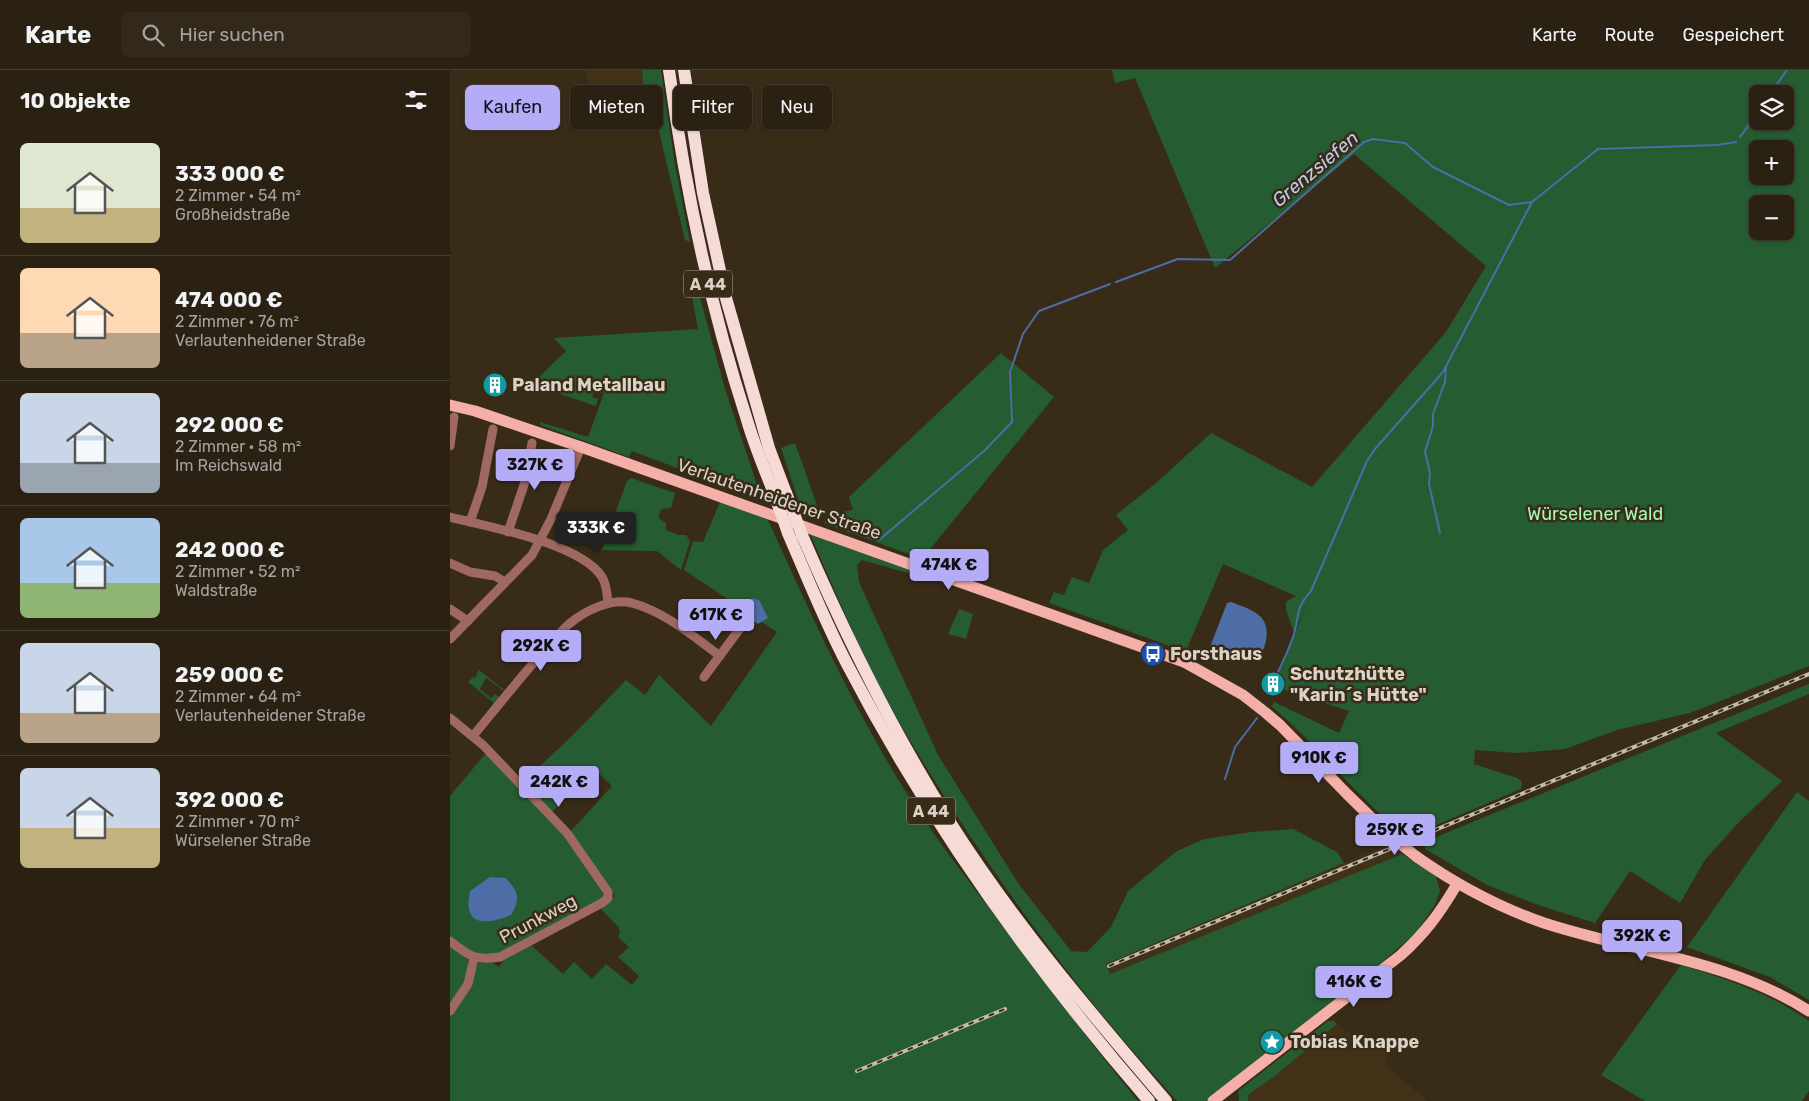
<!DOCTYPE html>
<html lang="de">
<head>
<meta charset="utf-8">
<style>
  :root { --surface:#2a2112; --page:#32291b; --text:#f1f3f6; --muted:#a5a39f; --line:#463e32; --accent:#b5acf8 }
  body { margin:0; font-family:Rubik,sans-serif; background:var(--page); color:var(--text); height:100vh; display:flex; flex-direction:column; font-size:19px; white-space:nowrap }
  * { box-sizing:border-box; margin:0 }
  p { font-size:16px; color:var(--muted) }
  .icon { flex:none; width:28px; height:28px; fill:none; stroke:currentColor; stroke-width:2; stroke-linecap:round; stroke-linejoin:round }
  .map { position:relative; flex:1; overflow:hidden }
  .drawer { display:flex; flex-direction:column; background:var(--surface); width:450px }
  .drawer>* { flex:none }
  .banner { position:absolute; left:15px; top:15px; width:475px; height:45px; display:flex; gap:10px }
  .fabs { position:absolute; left:1299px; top:15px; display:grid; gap:10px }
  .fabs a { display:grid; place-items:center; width:45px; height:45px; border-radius:8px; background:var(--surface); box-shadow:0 1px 4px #0004,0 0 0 1px var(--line); font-size:25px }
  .price { position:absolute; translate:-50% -42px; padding:0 11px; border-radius:5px; background:var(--accent); color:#111; font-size:16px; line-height:32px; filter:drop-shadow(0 1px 2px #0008) }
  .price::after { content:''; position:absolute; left:50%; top:30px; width:15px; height:11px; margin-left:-8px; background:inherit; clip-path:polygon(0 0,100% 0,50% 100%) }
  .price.selected { background:#222; color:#fff }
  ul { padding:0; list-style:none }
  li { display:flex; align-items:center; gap:15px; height:125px; padding:0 20px }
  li+li { border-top:1px solid var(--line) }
  li span { display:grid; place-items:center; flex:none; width:140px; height:100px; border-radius:8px; color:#555 }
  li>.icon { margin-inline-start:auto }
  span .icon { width:60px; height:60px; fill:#fffc; stroke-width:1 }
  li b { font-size:21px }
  h2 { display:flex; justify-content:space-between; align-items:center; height:60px; padding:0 20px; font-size:21px }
  .chip { padding:0 18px; border-radius:8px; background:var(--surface); box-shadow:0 1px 4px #0004,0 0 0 1px var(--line); font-size:18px; line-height:45px }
  .chip.selected { background:var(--accent); color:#111 }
  header { display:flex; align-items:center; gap:30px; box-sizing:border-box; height:70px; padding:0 25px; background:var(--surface); border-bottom:1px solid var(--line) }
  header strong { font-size:24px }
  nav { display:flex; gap:28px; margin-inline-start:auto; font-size:18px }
  .search { width:350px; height:45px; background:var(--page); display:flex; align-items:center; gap:12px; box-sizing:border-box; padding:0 18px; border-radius:8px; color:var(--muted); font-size:19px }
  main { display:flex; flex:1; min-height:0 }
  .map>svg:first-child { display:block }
  .built { fill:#413116 }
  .green { fill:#255c32; fill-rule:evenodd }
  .water { fill:#4e6ca6 }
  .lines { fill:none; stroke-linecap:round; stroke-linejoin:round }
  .stream { stroke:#4e6ca6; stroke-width:2 }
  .minor { stroke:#9f6962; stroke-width:9 }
  .major { stroke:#f4b0a8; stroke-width:11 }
  .highway { stroke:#f6dad6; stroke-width:12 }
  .rail-casing { stroke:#c4bbae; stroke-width:4 }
  .rail { stroke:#382c18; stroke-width:2; stroke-dasharray:5.5; stroke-linecap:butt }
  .major-bridge { stroke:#f4b0a8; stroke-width:11 }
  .highway-bridge { stroke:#f6dad6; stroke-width:12 }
  .labels { text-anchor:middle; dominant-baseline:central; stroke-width:5; stroke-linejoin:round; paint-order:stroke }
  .shield { fill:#382c18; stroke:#a9a092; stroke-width:1 }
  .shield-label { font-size:16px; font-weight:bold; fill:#dad2c6 }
  .poi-label { font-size:18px; font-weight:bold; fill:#dad2c6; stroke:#382c18; text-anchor:start }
  .street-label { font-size:18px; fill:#dad2c6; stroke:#382c18 }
  .park-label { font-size:18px; fill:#a1f7b0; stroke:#382c18 }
  .water-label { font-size:19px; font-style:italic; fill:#bccef0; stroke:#382c18 }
</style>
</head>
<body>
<header>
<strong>Karte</strong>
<div class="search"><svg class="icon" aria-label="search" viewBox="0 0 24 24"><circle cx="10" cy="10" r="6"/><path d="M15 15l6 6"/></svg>Hier suchen</div>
<nav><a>Karte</a><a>Route</a><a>Gespeichert</a></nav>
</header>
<main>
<section class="drawer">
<h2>10 Objekte<svg class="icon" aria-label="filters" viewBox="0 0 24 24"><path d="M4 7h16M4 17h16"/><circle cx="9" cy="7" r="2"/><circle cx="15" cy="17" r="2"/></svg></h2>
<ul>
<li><span style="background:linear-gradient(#dfe7d0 65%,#c2b280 0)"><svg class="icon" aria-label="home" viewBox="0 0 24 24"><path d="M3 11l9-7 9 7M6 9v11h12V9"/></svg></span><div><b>333 000 €</b><p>2 Zimmer · 54 m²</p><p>Großheidstraße</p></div></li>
<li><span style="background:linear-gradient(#ffd9b3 65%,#b9a48a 0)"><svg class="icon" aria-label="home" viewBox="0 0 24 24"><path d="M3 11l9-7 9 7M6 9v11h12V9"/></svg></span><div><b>474 000 €</b><p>2 Zimmer · 76 m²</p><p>Verlautenheidener Straße</p></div></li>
<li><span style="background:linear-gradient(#c9d6e8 70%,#9aa5b1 0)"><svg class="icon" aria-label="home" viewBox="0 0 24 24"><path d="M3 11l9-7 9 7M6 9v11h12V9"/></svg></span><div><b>292 000 €</b><p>2 Zimmer · 58 m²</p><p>Im Reichswald</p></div></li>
<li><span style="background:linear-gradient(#a9c7e8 65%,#8fb573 0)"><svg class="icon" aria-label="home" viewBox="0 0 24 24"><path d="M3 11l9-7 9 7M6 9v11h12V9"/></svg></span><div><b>242 000 €</b><p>2 Zimmer · 52 m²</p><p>Waldstraße</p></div></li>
<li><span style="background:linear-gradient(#c9d6e8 70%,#b9a48a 0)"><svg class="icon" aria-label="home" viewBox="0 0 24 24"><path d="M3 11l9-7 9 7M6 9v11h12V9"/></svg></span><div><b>259 000 €</b><p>2 Zimmer · 64 m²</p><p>Verlautenheidener Straße</p></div></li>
<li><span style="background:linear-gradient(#c9d6e8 60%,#c2b280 0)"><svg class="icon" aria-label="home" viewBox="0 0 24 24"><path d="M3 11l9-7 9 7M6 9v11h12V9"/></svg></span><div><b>392 000 €</b><p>2 Zimmer · 70 m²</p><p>Würselener Straße</p></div></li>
</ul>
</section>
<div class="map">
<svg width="1359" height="1031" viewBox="0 0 1359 1031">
  <rect width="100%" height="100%" fill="#382c18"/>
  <g class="built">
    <polygon points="136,0 192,0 194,19 139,25"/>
    <polygon points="942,774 952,784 660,904 656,894 894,793"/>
    <polygon points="887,954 903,966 910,976 916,972 938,983 935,994 977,1031 798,1031 799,1024 825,1006"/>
  </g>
  <g class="green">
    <polygon points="192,0 211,0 225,95 240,172 235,170 200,24 194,19"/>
    <path d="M662 0H1359V596L1240 643 1167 660 1115 679 1067 683 1025 680 1024 694 1067 708 1072 712 1071 719 958 767C908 730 871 677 822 637L824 632 889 663 899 641 823 616 858 532 844 563 836 540V532L846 526 773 494 735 583 709 572 599 533 604 522 614 525 622 507 639 513 653 480 678 460 666 445 706 413 761 363 862 417 996 262 1036 196 904 84 765 198 685 8 665 13ZM1308 24H1335V51H1308ZM1308 79H1335V106H1308ZM1308 134H1335V161H1308Z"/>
    <polygon points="249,224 275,319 312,430 182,381 179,387 90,355 90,352 138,367 154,323 144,320 142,327 148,329 146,336 95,319 96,315 87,309 116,281 104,268 248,259 242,226"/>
    <polygon points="551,283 604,327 472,489 374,453 378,445 403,440 399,427"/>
    <polygon points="345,373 368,438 367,447 362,449 353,445 331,378"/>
    <polygon points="181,408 225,423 221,438 211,439 208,448 216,453 216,460 228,465 236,465 240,471 231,500 207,481 152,480 177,411"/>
    <path d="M271 430 317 448C357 536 396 623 446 706 474 753 509 798 542 842 590 906 637 969 688 1031H0V946L20 915 28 893 40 891 49 897 55 888 81 875 113 904 124 892 142 909 156 894 182 915 189 906 168 887 179 877 168 867 170 862 169 858 152 840V838L165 826 120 762 162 716 144 699 101 743 73 712 121 667 176 610 195 625 209 605 261 656 327 562 234 500 243 471 253 472Z"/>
    <path d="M360 464 463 500 457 503 412 490 407 495 409 512 488 685 568 813 621 881 637 882 661 857 678 821 727 781 754 769 802 762 843 759 887 782 894 793 656 894 660 904 952 784 986 806 990 821 985 835 967 862 930 894 764 1025 756 1031H727C698 998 668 965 641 931 564 835 494 733 434 625 406 573 384 518 360 464Z"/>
    <polygon points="509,539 523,544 516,569 498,564"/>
    <polygon points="29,600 54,620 51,620 50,618 36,608 30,619 41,628 45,624 49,627 44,633 18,612 23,607 24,608 27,605 26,604"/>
    <polygon points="1359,614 1359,624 1266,663 1332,711 1286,755 1255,790 1230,833 1180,801 1145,853 1088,835 1037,815 975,779 974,774 991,765"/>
    <polygon points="36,683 115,765 156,823 156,827 49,885 26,885 0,868 0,726"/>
    <polygon points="1347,722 1359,731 1359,930 1320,907 1237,877"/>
    <path d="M0 874 18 890C20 909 10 922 0 937Z"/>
    <path d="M1231 895C1276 909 1320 923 1359 951V1021L1352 1031H1195L1151 1005Z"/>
    <polygon points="878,951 884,951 887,954 825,1006 799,1024 798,1031 789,1031 788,1021"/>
  </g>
  <g class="water">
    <polygon points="302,528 309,530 318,548 308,554 295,546"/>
    <path d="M781 532C806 541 824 547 814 578 812 582 811 589 806 590 796 592 771 580 760 577L777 533Z"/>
    <path d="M40 807 56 808C68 822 71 828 61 845 36 855 12 857 20 821Z"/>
  </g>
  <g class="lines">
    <g class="stream">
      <polyline points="1320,24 1337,0"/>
      <polyline points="1290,67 1308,42"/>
      <polyline points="666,212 728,189 780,190 914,72 923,69 955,73 983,97 1059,135 1081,132"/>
      <polyline points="990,463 979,414 980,403 975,382 983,356 983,344 995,312 996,298"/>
      <polyline points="429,470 534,381 562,352 560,302 573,264 589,241 660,214"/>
      <path d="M824 611C831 595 839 580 844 564 850 543 845 539 861 521L917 391 925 379 993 302 1082 132 1148 79 1267 75 1286 72"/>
      <polyline points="775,709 785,677 807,648"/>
    </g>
    <g class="minor">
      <polyline points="0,376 4,347"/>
      <path d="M0 447C39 457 130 473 152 507 157 515 157 525 158 533"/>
      <polyline points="20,452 32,417 43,359"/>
      <polyline points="58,462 74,415 82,373"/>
      <polyline points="0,493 20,502 45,506 55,512"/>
      <polyline points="0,539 18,551"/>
      <polyline points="0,569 82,485 101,449 131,377"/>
      <polyline points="254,607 297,549"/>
      <path d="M0 648 33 675 117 763 158 822V828L152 833 50 887C25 891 19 886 0 871"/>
      <path d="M23 666C46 638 69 609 93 582 102 572 110 562 119 554 136 540 161 528 182 533 215 542 243 566 270 586"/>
      <polyline points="0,941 18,914 24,888"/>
    </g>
    <g class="major">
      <polyline points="0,335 25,341 131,377 734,592 793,625 816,643 830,655 897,724 939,765"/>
      <path d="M967 787C1007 815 1048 837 1094 853 1183 882 1279 890 1359 941"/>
      <path d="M763 1031 951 885C976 862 990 843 1007 814"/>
    </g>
    <g class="highway">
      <path d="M219 0C235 119 260 236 297 350 304 374 314 398 323 421"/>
      <polyline points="234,0 253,123 276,228 319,378 336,423"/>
      <path d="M338 463C357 507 375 552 397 594 479 752 583 897 699 1031"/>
      <path d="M352 465C395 565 443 662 501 754 564 853 640 942 716 1031"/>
    </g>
    <defs>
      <g id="rail">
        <polyline points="659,896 1359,604"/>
        <polyline points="407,1001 555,939"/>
      </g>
    </defs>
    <use href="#rail" class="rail-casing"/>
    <use href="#rail" class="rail"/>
    <polyline class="major-bridge" points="939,765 967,787"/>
    <g class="highway-bridge">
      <polyline points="323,421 338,463"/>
      <polyline points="336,423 352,465"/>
    </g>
  </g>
  <defs>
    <symbol id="building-disc" viewBox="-11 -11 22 22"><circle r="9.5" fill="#0f9aa8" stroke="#382c18"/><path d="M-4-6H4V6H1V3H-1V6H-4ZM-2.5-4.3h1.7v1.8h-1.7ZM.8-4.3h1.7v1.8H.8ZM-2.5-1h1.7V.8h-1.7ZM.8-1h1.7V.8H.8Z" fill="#fff"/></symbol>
    <symbol id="bus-disc" viewBox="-11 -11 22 22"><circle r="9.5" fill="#1a4fb4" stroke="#382c18"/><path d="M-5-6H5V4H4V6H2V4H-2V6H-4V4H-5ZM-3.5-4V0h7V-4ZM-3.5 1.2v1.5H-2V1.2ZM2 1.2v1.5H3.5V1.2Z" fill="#fff"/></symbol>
    <symbol id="sight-disc" viewBox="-11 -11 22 22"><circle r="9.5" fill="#0f9aa8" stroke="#382c18"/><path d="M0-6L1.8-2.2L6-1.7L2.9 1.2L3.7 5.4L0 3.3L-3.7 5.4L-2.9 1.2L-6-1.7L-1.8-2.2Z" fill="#fff"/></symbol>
  </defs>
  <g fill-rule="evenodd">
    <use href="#building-disc" x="31" y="301" width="28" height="28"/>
    <use href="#bus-disc" x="689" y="570" width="28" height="28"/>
    <use href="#building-disc" x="809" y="600" width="28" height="28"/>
    <use href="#sight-disc" x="808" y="958" width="28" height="28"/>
  </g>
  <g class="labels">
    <g class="shield">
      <rect x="234" y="200.5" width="48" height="27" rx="4"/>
      <rect x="457" y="727.5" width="48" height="27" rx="4"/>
    </g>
    <g class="shield-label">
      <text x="258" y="214">A 44</text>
      <text x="481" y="741">A 44</text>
    </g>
    <g class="poi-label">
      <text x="62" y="315">Paland Metallbau</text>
      <text x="720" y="584">Forsthaus</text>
      <text x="840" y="604">Schutzhütte<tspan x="840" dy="21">"Karin´s Hütte"</tspan></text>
      <text x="840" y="972">Tobias Knappe</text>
    </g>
    <g class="street-label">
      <text transform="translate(329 429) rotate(19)">Verlautenheidener Straße</text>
      <text transform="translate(88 849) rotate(-28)">Prunkweg</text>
    </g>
    <g class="park-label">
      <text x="1145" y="444">Würselener Wald</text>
    </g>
    <g class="water-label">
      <text transform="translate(865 99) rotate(-40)">Grenzsiefen</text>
    </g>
  </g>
</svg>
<div class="fabs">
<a><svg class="icon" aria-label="layers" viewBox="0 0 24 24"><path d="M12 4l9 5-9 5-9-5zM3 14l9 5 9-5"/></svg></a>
<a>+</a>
<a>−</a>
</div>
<b class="price" style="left:85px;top:421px">327K €</b>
<b class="price selected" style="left:146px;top:484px">333K €</b>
<b class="price" style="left:499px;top:521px">474K €</b>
<b class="price" style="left:266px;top:571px">617K €</b>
<b class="price" style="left:91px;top:602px">292K €</b>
<b class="price" style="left:869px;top:714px">910K €</b>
<b class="price" style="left:109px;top:738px">242K €</b>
<b class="price" style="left:945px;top:786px">259K €</b>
<b class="price" style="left:1192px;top:892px">392K €</b>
<b class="price" style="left:904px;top:938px">416K €</b>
<div class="banner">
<a class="chip selected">Kaufen</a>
<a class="chip">Mieten</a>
<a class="chip">Filter</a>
<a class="chip">Neu</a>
</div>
</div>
</main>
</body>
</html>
